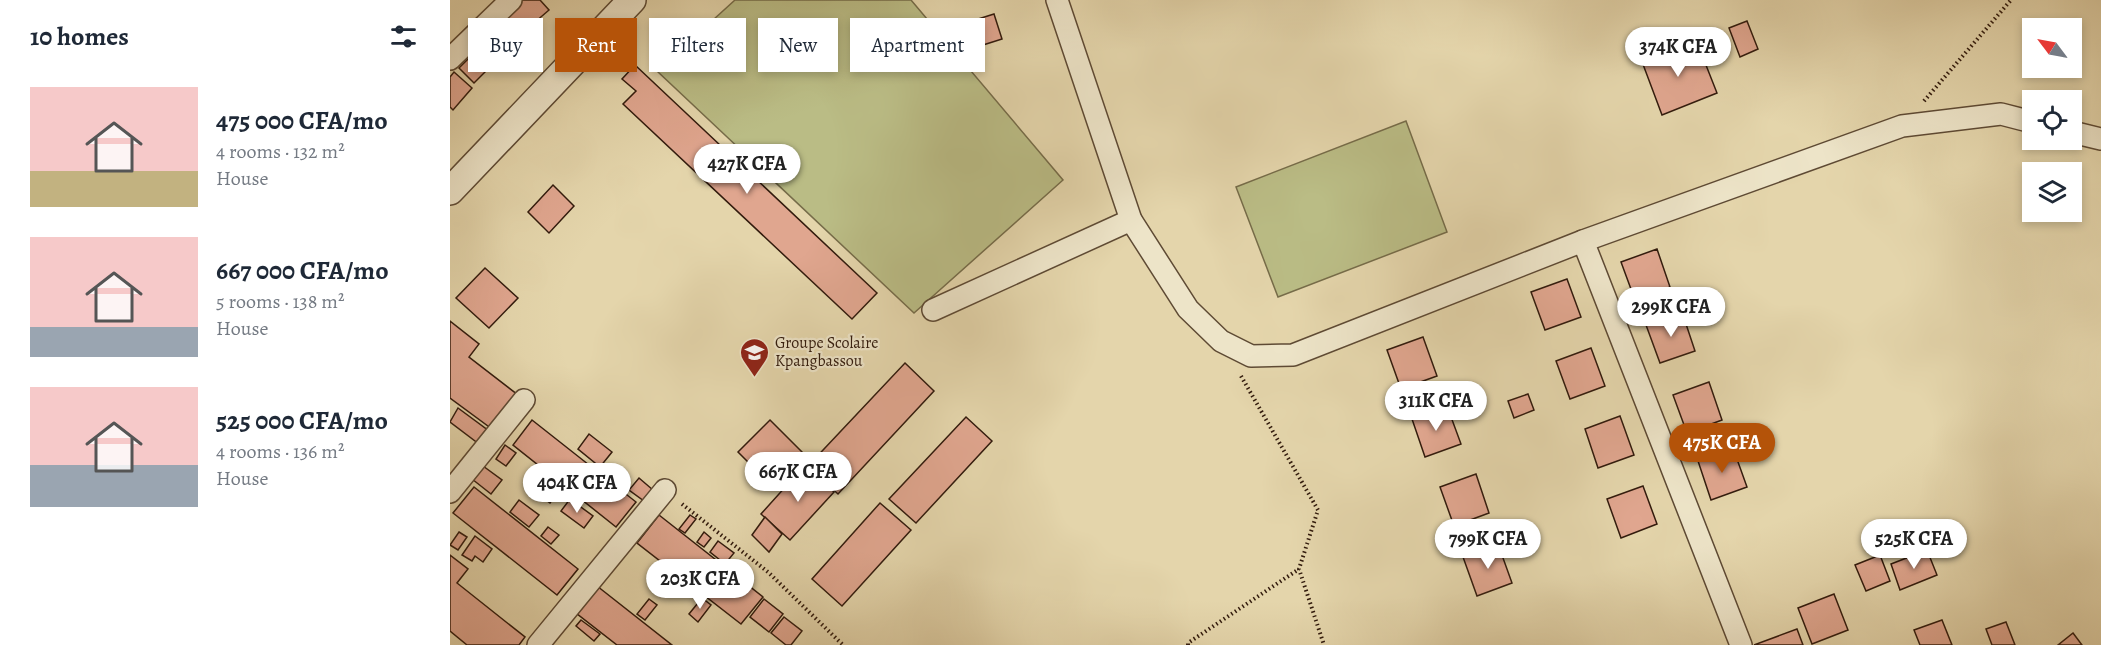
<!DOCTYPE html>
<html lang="en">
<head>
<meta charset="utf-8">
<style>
  :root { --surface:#fff; --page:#f2f2f3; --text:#1f2937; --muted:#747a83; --accent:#b45309 }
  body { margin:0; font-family:Alegreya,serif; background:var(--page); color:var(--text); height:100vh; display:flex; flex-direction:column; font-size:22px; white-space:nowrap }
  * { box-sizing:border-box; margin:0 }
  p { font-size:20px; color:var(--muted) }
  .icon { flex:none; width:33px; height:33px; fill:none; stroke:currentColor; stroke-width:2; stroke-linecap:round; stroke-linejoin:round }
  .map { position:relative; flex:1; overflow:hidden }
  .drawer { display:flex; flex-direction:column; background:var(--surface); width:450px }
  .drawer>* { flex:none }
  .banner { position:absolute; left:18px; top:18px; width:570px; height:54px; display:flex; gap:12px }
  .needle { width:39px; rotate:302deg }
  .fabs { position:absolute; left:1572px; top:18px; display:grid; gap:12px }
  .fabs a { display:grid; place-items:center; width:60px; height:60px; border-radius:0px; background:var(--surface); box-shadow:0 3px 9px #0003; font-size:30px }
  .price { position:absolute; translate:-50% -51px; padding:0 14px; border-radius:21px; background:#fff; color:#222; font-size:20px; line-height:39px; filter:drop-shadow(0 2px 3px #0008) }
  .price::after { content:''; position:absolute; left:50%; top:36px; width:18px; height:14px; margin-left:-9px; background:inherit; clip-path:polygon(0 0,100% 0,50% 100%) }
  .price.current { background:var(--accent); color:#fff }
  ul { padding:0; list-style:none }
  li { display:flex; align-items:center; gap:18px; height:150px; padding:0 30px }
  li span { display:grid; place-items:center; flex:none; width:168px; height:120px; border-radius:0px; color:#555 }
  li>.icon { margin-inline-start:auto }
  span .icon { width:72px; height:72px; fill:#fffc; stroke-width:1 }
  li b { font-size:26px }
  h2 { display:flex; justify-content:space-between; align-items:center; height:72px; padding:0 30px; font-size:26px }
  .pill { padding:0 21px; border-radius:0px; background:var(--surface); box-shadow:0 3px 9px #0003; font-size:21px; line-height:54px }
  .pill.current { background:var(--accent); color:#fff }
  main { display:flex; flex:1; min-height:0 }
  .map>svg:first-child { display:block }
  .green { fill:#babc85; stroke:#766c49; stroke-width:1.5 }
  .building { fill:#e0a68f; stroke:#321b0d; stroke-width:1.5 }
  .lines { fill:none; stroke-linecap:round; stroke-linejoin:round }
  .minor-casing { stroke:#5e4a34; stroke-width:24 }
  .tertiary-casing { stroke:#5e4a34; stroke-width:30 }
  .path { stroke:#321b0d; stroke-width:4; stroke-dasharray:1.5 3; stroke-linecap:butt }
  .minor { stroke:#ede4c8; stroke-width:21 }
  .tertiary { stroke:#ede4c8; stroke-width:27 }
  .labels { text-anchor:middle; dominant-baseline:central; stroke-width:4.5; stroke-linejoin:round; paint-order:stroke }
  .poi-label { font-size:16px; fill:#321b0d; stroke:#ede4c8; text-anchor:start }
</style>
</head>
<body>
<main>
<section class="drawer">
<h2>10 homes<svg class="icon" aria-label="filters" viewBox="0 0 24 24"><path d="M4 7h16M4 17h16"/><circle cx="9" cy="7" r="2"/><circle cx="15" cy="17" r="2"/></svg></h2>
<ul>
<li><span style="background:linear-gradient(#f6c9c9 70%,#c2b280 0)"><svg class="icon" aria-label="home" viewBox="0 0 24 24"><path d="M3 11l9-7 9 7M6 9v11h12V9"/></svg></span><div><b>475 000 CFA/mo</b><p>4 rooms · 132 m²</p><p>House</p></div></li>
<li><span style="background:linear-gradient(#f6c9c9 75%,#9aa5b1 0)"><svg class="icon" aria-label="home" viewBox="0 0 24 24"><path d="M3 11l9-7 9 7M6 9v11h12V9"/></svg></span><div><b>667 000 CFA/mo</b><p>5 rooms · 138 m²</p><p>House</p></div></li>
<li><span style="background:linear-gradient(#f6c9c9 65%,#9aa5b1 0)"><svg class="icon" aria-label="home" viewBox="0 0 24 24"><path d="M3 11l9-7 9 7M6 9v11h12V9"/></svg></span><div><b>525 000 CFA/mo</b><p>4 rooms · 136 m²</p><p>House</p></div></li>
</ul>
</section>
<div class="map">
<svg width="1651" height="645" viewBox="0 0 1651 645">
  <rect width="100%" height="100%" fill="#e4d5ab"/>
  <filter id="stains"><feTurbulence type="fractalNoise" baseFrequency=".00333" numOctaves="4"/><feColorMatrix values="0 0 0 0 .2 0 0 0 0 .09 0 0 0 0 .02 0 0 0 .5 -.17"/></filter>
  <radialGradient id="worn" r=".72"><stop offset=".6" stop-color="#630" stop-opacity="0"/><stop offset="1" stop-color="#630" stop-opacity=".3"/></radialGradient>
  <g class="green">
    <polygon points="285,0 461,0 613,180 464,313 207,71"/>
    <polygon points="956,121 997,232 828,297 786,187"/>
  </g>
  <g class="building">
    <polygon points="71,0 90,0 99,10 62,42 45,23"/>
    <polygon points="544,14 552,39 533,45 525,20"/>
    <polygon points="1297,21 1308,49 1290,57 1279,28"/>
    <polygon points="44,33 59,48 24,83 9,68"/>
    <polygon points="1233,42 1240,60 1252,55 1267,93 1212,115 1191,59"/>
    <polygon points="185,65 427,293 402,319 173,104 186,91 172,79"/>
    <polygon points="4,72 22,88 3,110 0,107 0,77"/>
    <polygon points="103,185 124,206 99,233 78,212"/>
    <polygon points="1207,249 1220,287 1185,300 1171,262"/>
    <polygon points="35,268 68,298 39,328 6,298"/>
    <polygon points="1117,279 1131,317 1095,330 1081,292"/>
    <polygon points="1232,312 1245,351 1210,363 1196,325"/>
    <polygon points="0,321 29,344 19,357 68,395 42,429 0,398"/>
    <polygon points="973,337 987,376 951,389 937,350"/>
    <polygon points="1141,348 1155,386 1120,399 1106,361"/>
    <polygon points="455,363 484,391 388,494 358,466"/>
    <polygon points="1259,382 1272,420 1237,433 1223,395"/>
    <polygon points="1078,394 1084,410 1064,418 1058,401"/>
    <polygon points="997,406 1011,444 975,457 962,419"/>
    <polygon points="8,408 39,431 29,444 0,422"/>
    <polygon points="1170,416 1184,455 1148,468 1135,429"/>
    <polygon points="516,417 542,441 466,523 439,499"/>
    <polygon points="82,420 186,502 166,527 63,445"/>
    <polygon points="320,420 352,452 321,485 288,452"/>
    <polygon points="139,434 162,452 150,467 128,449"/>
    <polygon points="55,445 66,453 56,466 46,459"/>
    <polygon points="1283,448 1297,487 1261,500 1248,461"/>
    <polygon points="355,465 384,492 340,540 311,514"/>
    <polygon points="33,466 52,480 41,494 22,479"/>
    <polygon points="1026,474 1039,513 1004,526 990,487"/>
    <polygon points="189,478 203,490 194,501 179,490"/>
    <polygon points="98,480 110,489 100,503 88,494"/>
    <polygon points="1193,486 1207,524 1171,538 1157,499"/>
    <polygon points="24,487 128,569 107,595 3,513"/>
    <polygon points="120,499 143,516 134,528 111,511"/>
    <polygon points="69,500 89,515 79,527 60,512"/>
    <polygon points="430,503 461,530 392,606 362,579"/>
    <polygon points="209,515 313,597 291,624 187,543"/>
    <polygon points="240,515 246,519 235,533 229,529"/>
    <polygon points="315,517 332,534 319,552 302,535"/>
    <polygon points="98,527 109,535 101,544 91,536"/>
    <polygon points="9,532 17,537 8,550 0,545"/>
    <polygon points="254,532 261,538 254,547 247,542"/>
    <polygon points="25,536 42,549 33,562 25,556 22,561 12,555"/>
    <polygon points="268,541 284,553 275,564 260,552"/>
    <polygon points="1048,544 1062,583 1027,596 1013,557"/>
    <polygon points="1477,550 1487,575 1450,590 1441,564"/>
    <polygon points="0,555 18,569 7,583 75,637 69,645 17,645 0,631"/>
    <polygon points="1430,555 1440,581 1416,591 1405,565"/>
    <polygon points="219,571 232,581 221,594 209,584"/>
    <polygon points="147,586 222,645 167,645 126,613"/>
    <polygon points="1384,594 1398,630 1362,644 1348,608"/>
    <polygon points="252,598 261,605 248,622 239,614"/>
    <polygon points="199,599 207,605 195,620 187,614"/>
    <polygon points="314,599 333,614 319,632 300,617"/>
    <polygon points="334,617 352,631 341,645 336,645 321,633"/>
    <polygon points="131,620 150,634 144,641 126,626"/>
    <polygon points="1492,620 1502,645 1470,645 1464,630"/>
    <polygon points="1556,622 1565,645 1542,645 1536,629"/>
    <polygon points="1347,629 1353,645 1304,645"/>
    <polygon points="1623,633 1632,645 1608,645"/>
  </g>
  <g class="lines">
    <defs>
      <g id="minor">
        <polyline points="607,0 681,220 738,309 771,341 801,356 843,355 1133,241 1452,126 1551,114 1582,122"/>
        <polyline points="0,59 61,0"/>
        <polyline points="1622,132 1651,139"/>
        <polyline points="1133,241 1291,645"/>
        <polyline points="483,310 681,220"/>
        <polyline points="0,492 74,400"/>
        <polyline points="88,645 215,490"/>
      </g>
      <polyline id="tertiary" points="0,191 182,0"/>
    </defs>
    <use href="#minor" class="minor-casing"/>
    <use href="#tertiary" class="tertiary-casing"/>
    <g class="path">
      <polyline points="1474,101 1561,0"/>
      <polyline points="791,376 868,510 849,569 874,645"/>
      <polyline points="232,504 318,572 393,645"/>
      <polyline points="738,645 738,643 849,569"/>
    </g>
    <use href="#minor" class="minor"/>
    <use href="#tertiary" class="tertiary"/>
  </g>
  <defs>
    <symbol id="school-pin" viewBox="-11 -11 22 30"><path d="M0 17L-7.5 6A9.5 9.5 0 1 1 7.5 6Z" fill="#8f2418" stroke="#ede4c8"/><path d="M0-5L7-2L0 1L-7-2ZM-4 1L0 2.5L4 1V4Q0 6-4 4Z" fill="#fff"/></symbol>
  </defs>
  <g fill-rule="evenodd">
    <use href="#school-pin" x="288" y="336" width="33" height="45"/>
  </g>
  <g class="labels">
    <g class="poi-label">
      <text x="325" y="343">Groupe Scolaire<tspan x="325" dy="18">Kpangbassou</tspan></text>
    </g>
  </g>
  <rect width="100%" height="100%" filter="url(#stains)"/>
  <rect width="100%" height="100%" fill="url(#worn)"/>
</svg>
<div class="fabs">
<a><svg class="needle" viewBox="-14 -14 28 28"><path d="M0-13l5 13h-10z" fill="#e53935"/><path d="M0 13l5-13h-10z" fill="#747a83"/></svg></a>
<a><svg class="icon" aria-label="locate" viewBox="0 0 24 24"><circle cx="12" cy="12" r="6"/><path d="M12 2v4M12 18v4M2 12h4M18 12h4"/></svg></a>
<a><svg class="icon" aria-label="layers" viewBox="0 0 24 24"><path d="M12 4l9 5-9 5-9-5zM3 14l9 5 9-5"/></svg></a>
</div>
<b class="price" style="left:1228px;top:78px">374K CFA</b>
<b class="price" style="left:297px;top:195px">427K CFA</b>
<b class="price" style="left:1221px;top:338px">299K CFA</b>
<b class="price" style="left:986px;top:432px">311K CFA</b>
<b class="price current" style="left:1272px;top:474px">475K CFA</b>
<b class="price" style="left:348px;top:503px">667K CFA</b>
<b class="price" style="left:127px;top:514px">404K CFA</b>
<b class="price" style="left:1038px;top:570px">799K CFA</b>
<b class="price" style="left:1464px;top:570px">525K CFA</b>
<b class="price" style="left:250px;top:610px">203K CFA</b>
<div class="banner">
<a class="pill">Buy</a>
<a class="pill current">Rent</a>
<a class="pill">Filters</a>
<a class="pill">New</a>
<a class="pill">Apartment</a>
</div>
</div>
</main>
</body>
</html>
